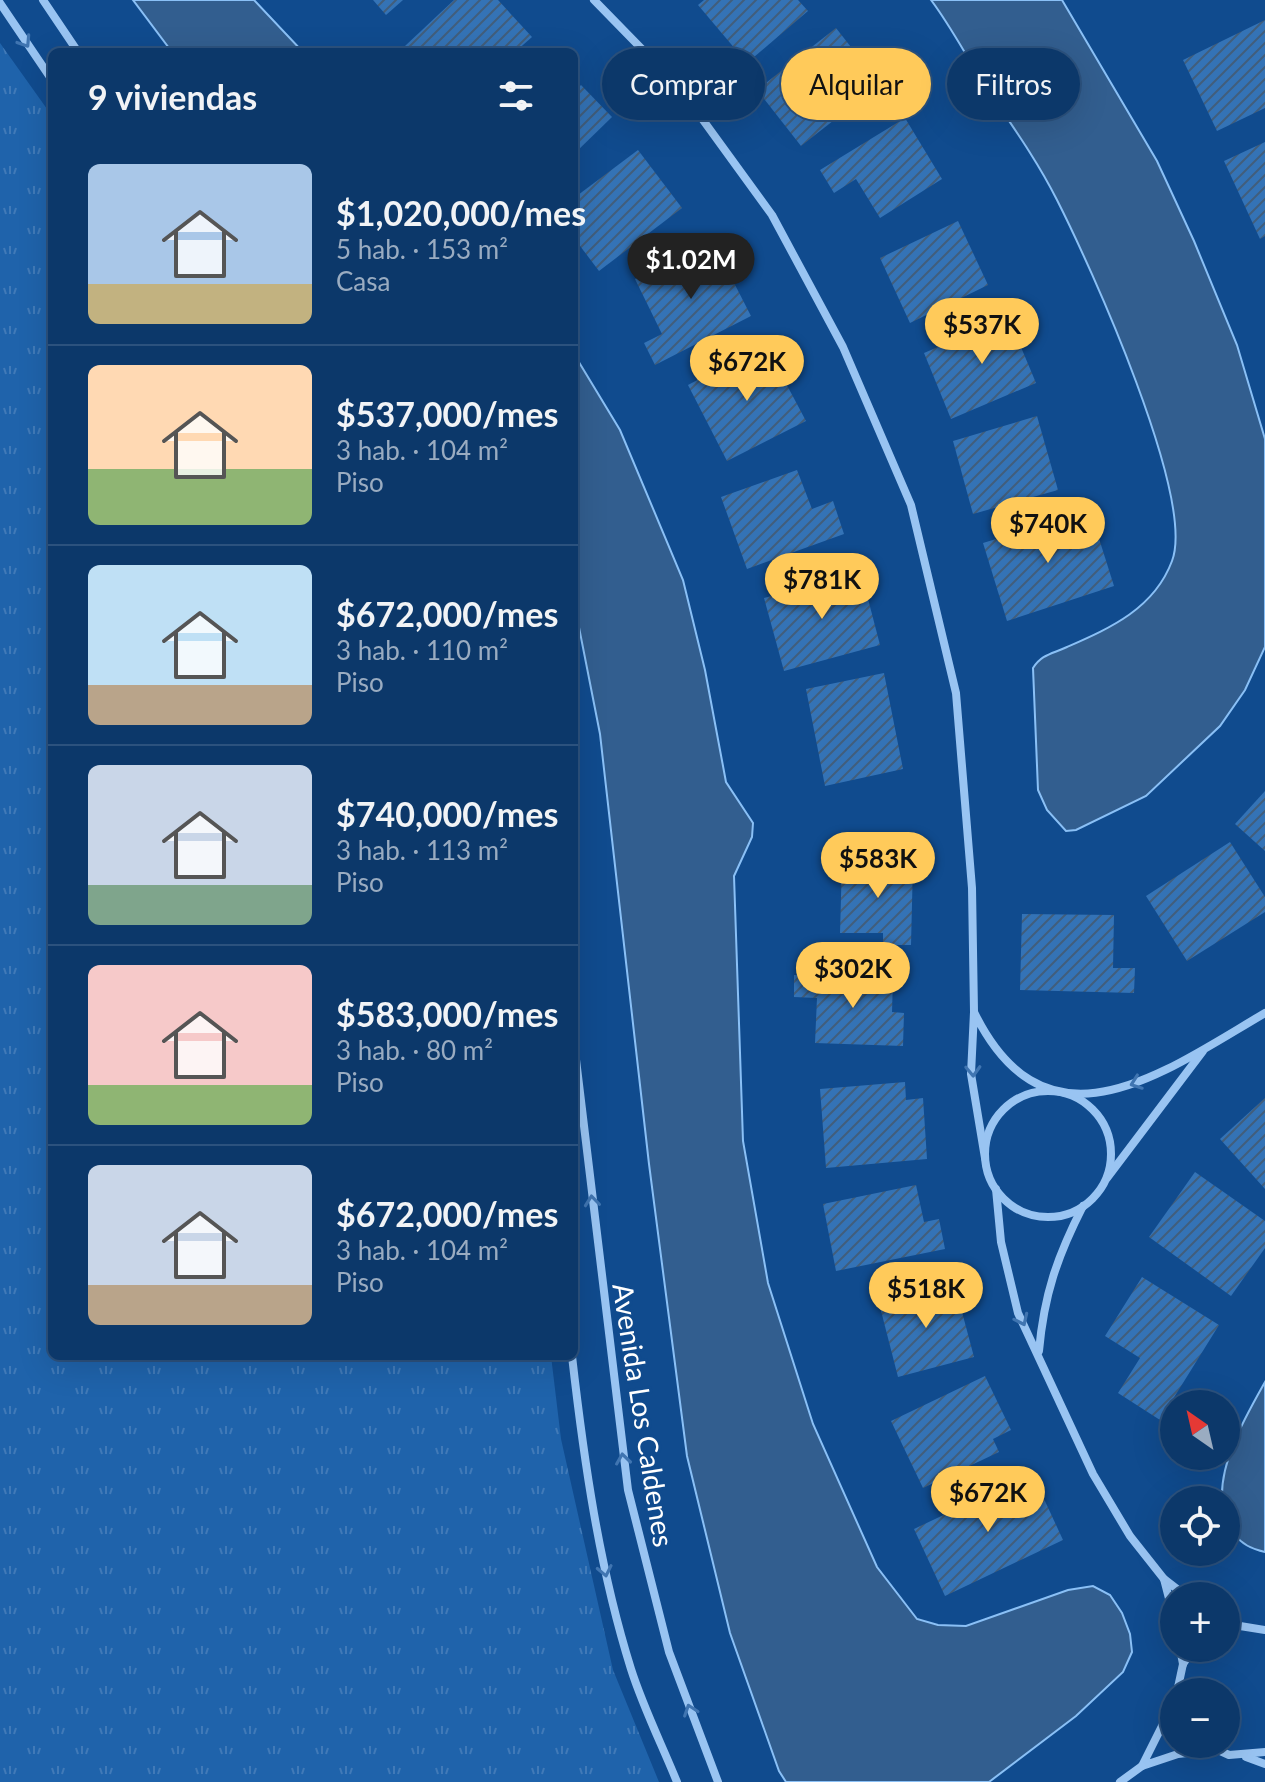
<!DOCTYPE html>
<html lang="es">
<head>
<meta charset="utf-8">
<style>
  :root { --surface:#0c386a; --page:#153f70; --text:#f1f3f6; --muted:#9aacc1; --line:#2c527e; --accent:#ffca5a }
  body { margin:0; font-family:Lato,sans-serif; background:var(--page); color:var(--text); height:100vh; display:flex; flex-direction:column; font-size:30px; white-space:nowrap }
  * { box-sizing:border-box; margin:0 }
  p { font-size:26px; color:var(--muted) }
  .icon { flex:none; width:44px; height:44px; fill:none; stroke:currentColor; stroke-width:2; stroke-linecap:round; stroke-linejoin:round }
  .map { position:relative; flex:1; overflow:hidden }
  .side { position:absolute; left:48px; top:48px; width:530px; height:1312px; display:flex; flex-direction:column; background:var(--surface); border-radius:12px; box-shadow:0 8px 32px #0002,0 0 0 2px var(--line) }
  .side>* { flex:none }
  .top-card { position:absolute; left:602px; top:48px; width:542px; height:72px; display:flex; gap:16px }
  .needle { width:52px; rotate:326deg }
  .buttons { position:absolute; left:1160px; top:1390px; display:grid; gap:16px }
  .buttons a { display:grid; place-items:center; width:80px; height:80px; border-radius:50%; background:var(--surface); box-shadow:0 8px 32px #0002,0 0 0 2px var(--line); font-size:40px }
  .price { position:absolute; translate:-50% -68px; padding:0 18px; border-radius:28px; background:var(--accent); color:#111; font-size:26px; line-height:52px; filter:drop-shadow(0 2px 4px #0008) }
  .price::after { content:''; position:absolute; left:50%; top:48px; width:24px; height:18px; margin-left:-12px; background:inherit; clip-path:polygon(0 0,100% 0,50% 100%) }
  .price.active { background:#222; color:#fff }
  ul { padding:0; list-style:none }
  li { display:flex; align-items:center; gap:24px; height:200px; padding:0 40px }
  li+li { border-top:2px solid var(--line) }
  li span { display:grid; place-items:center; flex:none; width:224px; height:160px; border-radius:12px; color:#555 }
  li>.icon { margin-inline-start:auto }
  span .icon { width:96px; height:96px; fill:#fffc; stroke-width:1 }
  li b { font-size:34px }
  h2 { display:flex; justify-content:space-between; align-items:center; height:96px; padding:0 40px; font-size:34px }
  .chip { padding:0 28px; border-radius:36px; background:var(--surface); box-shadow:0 8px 32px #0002,0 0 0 2px var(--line); font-size:28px; line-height:72px }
  .chip.active { background:var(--accent); color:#111 }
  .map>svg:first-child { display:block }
  .grass { fill:url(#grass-tufts) }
  .water { fill:#325e8f; stroke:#8ac0f6; stroke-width:2 }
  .building { fill:url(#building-hatch) }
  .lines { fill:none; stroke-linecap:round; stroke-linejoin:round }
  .minor { stroke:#99c4f2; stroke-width:8 }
  .oneway { stroke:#4075b1 }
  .labels { text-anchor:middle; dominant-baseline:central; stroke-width:6; stroke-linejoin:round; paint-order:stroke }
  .street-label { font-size:28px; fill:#fff; stroke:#104b8e }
</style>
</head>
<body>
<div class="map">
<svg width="1265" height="1782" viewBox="0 0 1265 1782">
  <defs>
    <pattern id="grass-tufts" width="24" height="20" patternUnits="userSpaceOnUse" patternTransform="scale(2)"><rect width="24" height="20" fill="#1f63ab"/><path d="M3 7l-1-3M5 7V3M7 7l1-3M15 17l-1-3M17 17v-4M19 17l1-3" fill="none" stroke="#417ab8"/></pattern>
    <pattern id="building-hatch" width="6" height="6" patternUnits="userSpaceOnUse" patternTransform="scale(2)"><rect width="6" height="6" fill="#3473b6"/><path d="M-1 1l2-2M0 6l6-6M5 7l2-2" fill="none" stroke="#415e7c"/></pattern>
  </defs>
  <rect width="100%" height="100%" fill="#104b8e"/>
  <polygon class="grass" points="0,43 52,116 52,1356 551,1356 561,1439 613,1670 659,1782 0,1782"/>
  <g class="water">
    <polygon points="133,0 254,0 303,52 172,52"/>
    <path d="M931 0H1062L1157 161 1194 241 1237 345 1265 439V647L1245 690 1220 726 1146 796 1076 830 1066 831 1047 810 1038 790 1033 668C1042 654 1052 654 1067 647 1110 628 1154 609 1172 561 1196 498 1090 265 1057 200 1037 160 1011 124 986 87 967 58 952 28 931 0Z"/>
    <polygon points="574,354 620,430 683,580 705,670 726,782 753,823 752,837 734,876 743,1141 768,1283 813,1424 877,1567 917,1619 938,1625 966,1626 1068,1590 1093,1586 1110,1595 1122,1613 1130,1634 1132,1652 1123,1672 1076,1716 989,1782 786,1782 779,1771 730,1633 687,1456 649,1164 600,734 574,602"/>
    <path d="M1265 1382V1552C1236 1546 1226 1528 1226 1500H1222C1220 1460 1246 1416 1265 1382Z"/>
  </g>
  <g class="building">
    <polygon points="373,0 403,0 386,15"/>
    <polygon points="454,0 498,0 532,37 515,52 410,52 405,46"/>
    <polygon points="704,0 798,0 808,11 747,63 698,5"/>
    <polygon points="1265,20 1265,108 1217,131 1183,60"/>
    <polygon points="836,28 880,84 801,146 757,90"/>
    <polygon points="581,85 612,117 574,154 574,92"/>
    <polygon points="905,118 942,179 880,218 856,179 834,193 820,170"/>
    <polygon points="1265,142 1265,236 1260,239 1224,161"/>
    <polygon points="638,150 682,208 599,271 574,238 574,198"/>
    <polygon points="958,221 988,285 910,323 880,258"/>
    <polygon points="712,240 751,316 655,365 644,343 662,334 635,279"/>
    <polygon points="1022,311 1032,334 1018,340 1036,383 951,419 924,353"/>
    <polygon points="765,344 806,421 727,461 688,385"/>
    <polygon points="1037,416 1058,490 973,514 953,441"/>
    <polygon points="797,470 812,509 833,501 844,534 747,569 721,497"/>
    <polygon points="1090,510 1114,586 1007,621 983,543"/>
    <polygon points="861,572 880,645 784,671 764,598"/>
    <polygon points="884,673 903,769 825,786 806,689"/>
    <polygon points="1265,791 1265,851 1235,824"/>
    <polygon points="1230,842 1265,897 1265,912 1187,961 1146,896"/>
    <polygon points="842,861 913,863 911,945 883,945 883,933 840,933"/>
    <polygon points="1022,914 1114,915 1113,968 1135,968 1134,993 1020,990"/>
    <polygon points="794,975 893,978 892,1012 904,1013 903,1046 815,1043 817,998 794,997"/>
    <polygon points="905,1082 906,1100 923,1098 927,1159 826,1168 820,1089"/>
    <polygon points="1265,1098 1265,1189 1220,1139"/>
    <polygon points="1195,1172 1265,1221 1265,1248 1231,1296 1149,1237"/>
    <polygon points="916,1185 924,1222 939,1219 945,1249 836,1271 823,1204"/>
    <polygon points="1142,1277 1219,1325 1160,1420 1118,1393 1140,1358 1105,1336"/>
    <polygon points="954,1282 974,1357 898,1377 879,1303"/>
    <polygon points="985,1376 1011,1430 993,1439 999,1452 923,1488 891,1421"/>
    <polygon points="1032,1473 1063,1540 945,1596 914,1529"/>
  </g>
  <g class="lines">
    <g class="minor">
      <polyline points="43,0 78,52"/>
      <polyline points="594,0 679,87 772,215 843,347 911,505 956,693 972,888 974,1012"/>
      <polyline points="0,3 52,80"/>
      <polyline points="574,1043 628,1490 669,1652 718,1782"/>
      <circle cx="1048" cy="1154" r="63"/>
      <path d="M985 1158 971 1074 974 1012C1047 1161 1164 1072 1265 1013"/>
      <polyline points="1107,1178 1203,1051"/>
      <polyline points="996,1189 1001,1242 1018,1313 1093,1474 1130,1536 1164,1579"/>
      <path d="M1039 1351C1044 1295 1057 1257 1083 1206"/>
      <path d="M572 1356C584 1461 599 1567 631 1669 643 1707 662 1745 677 1782"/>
      <polyline points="1174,1618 1164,1579 1186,1596"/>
      <polyline points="1226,1629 1240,1626 1265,1630"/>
      <polyline points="1180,1648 1183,1664"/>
      <polyline points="1177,1692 1183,1664 1194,1648"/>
      <polyline points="1174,1702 1142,1766 1178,1754 1214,1750"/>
      <polyline points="1205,1744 1229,1755 1265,1752"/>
      <polyline points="1246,1757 1265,1764"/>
      <polyline points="1120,1782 1142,1766"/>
    </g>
  </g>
  <defs><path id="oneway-chevron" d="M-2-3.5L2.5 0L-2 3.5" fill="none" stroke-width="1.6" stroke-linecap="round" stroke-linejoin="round" transform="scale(2)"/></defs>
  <g class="oneway">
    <use href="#oneway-chevron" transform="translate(25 42) rotate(57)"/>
    <use href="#oneway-chevron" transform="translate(973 1071) rotate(88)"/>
    <use href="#oneway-chevron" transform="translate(1136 1083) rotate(160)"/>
    <use href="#oneway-chevron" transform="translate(592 1201) rotate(-96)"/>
    <use href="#oneway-chevron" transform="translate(1022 1320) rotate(65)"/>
    <use href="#oneway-chevron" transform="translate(623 1459) rotate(-98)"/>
    <use href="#oneway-chevron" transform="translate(605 1571) rotate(78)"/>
    <use href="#oneway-chevron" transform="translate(690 1710) rotate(-109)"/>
  </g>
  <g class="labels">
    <g class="street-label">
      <text transform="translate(644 1415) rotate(81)">Avenida Los Caldenes</text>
    </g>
  </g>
</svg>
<div class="buttons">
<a><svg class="needle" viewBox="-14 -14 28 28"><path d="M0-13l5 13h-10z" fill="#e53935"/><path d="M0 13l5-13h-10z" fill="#9aacc1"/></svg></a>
<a><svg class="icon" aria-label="locate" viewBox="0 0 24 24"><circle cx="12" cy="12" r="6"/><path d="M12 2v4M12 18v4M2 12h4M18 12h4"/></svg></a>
<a>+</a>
<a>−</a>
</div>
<b class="price active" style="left:691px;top:301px">$1.02M</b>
<b class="price" style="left:982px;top:366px">$537K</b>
<b class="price" style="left:747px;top:403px">$672K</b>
<b class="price" style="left:1048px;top:565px">$740K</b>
<b class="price" style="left:822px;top:621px">$781K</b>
<b class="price" style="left:878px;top:900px">$583K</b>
<b class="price" style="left:853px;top:1010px">$302K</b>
<b class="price" style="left:926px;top:1330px">$518K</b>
<b class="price" style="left:988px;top:1534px">$672K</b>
<div class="top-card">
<a class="chip">Comprar</a>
<a class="chip active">Alquilar</a>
<a class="chip">Filtros</a>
</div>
<section class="side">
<h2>9 viviendas<svg class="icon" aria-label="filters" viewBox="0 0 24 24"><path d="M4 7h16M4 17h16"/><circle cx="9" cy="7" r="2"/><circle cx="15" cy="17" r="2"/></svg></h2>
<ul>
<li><span style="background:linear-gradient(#a9c7e8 75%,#c2b280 0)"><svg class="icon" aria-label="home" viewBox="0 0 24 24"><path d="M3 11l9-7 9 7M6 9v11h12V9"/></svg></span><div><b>$1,020,000/mes</b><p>5 hab. · 153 m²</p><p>Casa</p></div></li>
<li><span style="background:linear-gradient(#ffd9b3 65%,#8fb573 0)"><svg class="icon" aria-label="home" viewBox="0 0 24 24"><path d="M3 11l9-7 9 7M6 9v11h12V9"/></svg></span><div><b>$537,000/mes</b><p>3 hab. · 104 m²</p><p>Piso</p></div></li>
<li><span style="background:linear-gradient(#bfe0f5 75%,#b9a48a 0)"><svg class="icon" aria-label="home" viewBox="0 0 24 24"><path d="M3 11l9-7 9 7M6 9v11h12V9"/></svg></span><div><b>$672,000/mes</b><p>3 hab. · 110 m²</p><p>Piso</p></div></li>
<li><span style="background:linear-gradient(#c9d6e8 75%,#7fa58c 0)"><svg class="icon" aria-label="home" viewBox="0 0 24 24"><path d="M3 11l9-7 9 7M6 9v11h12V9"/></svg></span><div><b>$740,000/mes</b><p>3 hab. · 113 m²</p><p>Piso</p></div></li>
<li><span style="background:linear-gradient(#f6c9c9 75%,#8fb573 0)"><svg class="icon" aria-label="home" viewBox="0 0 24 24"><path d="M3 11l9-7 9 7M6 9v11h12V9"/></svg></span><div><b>$583,000/mes</b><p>3 hab. · 80 m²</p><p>Piso</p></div></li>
<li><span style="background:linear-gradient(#c9d6e8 75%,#b9a48a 0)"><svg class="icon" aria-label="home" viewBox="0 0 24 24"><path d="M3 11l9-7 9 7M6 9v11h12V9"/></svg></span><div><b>$672,000/mes</b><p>3 hab. · 104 m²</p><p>Piso</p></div></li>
</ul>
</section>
</div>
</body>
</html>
